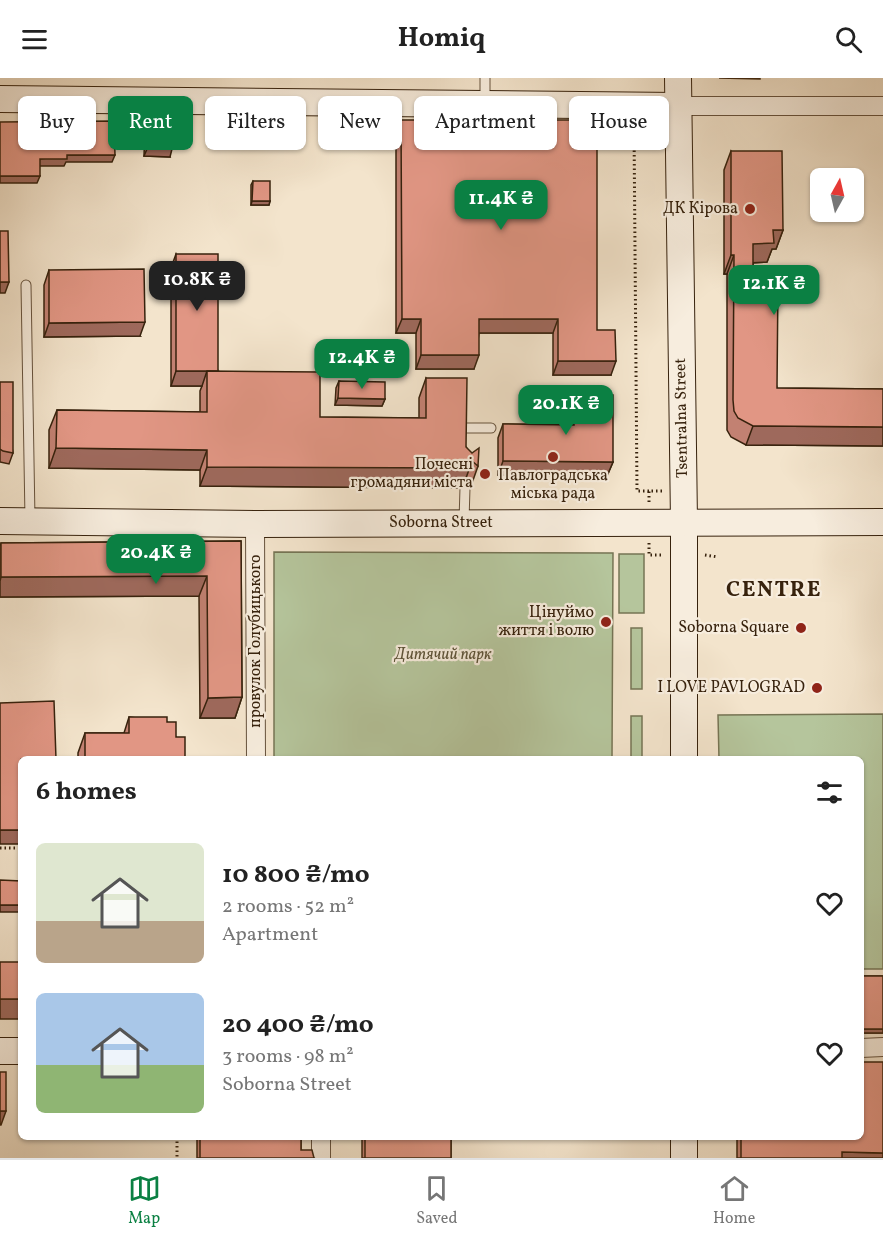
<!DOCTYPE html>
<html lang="en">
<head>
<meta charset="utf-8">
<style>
  :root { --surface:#fff; --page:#f2f2f2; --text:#222; --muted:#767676; --line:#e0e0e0; --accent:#0b8043 }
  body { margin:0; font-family:Vollkorn,serif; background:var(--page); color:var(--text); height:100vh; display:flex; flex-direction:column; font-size:22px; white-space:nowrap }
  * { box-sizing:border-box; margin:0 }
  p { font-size:20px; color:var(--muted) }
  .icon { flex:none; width:33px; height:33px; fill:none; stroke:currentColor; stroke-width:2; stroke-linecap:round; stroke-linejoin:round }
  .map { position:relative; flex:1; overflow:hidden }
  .sheet { position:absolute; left:18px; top:678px; width:846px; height:384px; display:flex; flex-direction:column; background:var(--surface); border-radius:9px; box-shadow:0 2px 4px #0004 }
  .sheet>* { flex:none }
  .banner { position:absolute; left:18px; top:18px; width:848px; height:54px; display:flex; gap:12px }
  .needle { width:39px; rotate:8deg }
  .controls { position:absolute; left:810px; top:90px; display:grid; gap:12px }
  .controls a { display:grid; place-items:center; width:54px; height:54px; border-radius:9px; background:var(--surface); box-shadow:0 2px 4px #0004; font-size:30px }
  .price { position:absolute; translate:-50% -51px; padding:0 14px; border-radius:12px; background:var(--accent); color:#fff; font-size:20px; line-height:39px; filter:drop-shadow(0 2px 3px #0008) }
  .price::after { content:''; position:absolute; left:50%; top:36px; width:18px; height:14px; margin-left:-9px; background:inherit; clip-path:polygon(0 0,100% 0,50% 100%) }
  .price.current { background:#222; color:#fff }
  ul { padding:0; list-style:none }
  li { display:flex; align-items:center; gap:18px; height:150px; padding:0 18px }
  li span { display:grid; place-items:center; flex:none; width:168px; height:120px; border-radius:9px; color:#555 }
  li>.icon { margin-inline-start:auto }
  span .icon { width:72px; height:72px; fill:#fffc; stroke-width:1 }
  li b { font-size:26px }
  h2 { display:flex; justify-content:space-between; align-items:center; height:72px; padding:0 18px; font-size:26px }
  .pill { padding:0 21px; border-radius:9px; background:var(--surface); box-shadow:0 2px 4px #0004; font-size:21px; line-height:54px }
  .pill.current { background:var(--accent); color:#fff }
  header { display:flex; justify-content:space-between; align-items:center; height:78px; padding:0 18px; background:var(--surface); font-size:27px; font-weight:700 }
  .dock { display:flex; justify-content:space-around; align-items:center; height:84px; border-top:2px solid var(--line); background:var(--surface); font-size:16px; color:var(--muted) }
  .dock a { display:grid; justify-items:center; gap:3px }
  .dock .current { color:var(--accent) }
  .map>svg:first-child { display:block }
  .green { fill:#b5c59c; stroke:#767454; stroke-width:1.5 }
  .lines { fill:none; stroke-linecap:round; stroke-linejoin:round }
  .lane-casing { stroke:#66523d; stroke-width:11 }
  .street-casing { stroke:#66523d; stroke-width:20 }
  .secondary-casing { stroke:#37220d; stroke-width:28 }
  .path { stroke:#37220d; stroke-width:3; stroke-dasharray:1.5 3; stroke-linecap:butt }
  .lane { stroke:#f7edde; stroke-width:9 }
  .street { stroke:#f7edde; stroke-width:18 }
  .secondary { stroke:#f7edde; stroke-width:26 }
  .wall { fill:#c28172; stroke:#37220d; stroke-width:1.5 }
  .shaded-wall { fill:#9e695c; stroke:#37220d; stroke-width:1.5 }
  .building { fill:#e19684; stroke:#37220d; stroke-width:1.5 }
  .poi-dot { fill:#8f2418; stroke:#f7edde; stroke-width:2 }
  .labels { text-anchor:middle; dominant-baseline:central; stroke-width:4.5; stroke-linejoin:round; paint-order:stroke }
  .poi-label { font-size:16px; fill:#37220d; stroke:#f7edde; text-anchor:end }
  .street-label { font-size:16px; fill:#37220d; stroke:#f7edde }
  .park-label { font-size:16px; font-style:italic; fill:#5d5338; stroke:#f7edde }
  .district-label { font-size:22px; font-weight:bold; letter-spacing:1.5px; fill:#37220d; stroke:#f7edde }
</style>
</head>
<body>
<header><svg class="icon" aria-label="menu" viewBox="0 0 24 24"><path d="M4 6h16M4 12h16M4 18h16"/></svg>Homiq<svg class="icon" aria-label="search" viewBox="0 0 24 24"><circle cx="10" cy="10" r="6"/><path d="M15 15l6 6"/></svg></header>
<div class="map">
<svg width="883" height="1080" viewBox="0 0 883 1080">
  <rect width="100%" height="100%" fill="#f3e4cc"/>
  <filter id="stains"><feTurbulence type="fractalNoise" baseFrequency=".00333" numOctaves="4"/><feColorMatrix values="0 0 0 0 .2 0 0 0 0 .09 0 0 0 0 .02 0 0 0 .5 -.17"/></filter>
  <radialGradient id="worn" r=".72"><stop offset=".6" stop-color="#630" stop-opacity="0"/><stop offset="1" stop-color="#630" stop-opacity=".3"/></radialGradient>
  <g class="green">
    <polygon points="274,474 613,475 612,681 274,681"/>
    <rect x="619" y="476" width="25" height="59"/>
    <rect x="631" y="550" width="11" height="61"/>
    <polygon points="883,636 883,891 861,891 861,681 719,681 718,637"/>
    <rect x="631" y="638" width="11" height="43"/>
  </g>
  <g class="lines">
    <defs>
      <g id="lane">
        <polyline points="485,0 485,24"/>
        <polyline points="26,207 30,441"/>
        <polyline points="466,350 491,350"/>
        <polyline points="464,443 465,410"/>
      </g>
      <g id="street">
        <polyline points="677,28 883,28"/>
        <polyline points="255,446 256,681"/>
        <polyline points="861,970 883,969"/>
        <polyline points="321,1059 321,1080"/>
      </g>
      <g id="secondary">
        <polyline points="678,0 684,444 684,681"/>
        <polyline points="0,21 677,28"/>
        <polyline points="0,443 255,446 883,444"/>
        <polyline points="0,973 21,973"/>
        <polyline points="684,1080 684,1059"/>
      </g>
    </defs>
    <use href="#lane" class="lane-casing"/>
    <use href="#street" class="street-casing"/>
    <use href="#secondary" class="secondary-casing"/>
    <g class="path">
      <polyline points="634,50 637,413 649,413"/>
      <polyline points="634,56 656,56"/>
      <polyline points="649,424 649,413 662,413"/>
      <polyline points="649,465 649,477 664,477"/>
      <polyline points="705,477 718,479"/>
      <polyline points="0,770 20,770"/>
      <polyline points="177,1059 177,1080"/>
    </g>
    <use href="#lane" class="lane"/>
    <use href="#street" class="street"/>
    <use href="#secondary" class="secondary"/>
  </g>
  <g class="wall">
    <polygon points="148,42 170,79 144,78 145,49"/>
    <polygon points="401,42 597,252 611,297 553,297 553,255 479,255 474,291 416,291 416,255 396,255 396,56"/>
    <polygon points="731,73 783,152 776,171 772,171 767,184 753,185 753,203 777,310 883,311 883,368 746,367 731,359 727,352 727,196 724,196 724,92"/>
    <polygon points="253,103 270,123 269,127 251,127 251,107"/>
    <polygon points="176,176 218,293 320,339 419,340 419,320 426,300 466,369 478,388 471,408 465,403 458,410 200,408 200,392 49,390 49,352 57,332 200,334 200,313 202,308 171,308 171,190"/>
    <polygon points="49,192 140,258 44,259 44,207"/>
    <polygon points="339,303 385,321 382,328 335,327 336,310"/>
    <polygon points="0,304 13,375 9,386 0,384"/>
    <polygon points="574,317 613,384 607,398 498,397 498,360 503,346 569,347 569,331"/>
    <polygon points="241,463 242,619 235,640 200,640 199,518 0,519 0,468 1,465"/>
    <polygon points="129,639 167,644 176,659 185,681 78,681 78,675 85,655 124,655"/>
    <polygon points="863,898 883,898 883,955 861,955 862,902"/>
    <polygon points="197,1059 301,1059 301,1072 314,1080 197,1080"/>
    <rect x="362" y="1059" width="89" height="21"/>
    <polygon points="737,1059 861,1059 883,1080 737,1080"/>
  </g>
  <g class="shaded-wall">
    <polygon points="719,0 760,0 760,1"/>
    <polygon points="147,71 172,71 170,79 144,78"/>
    <polygon points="67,77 115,77 112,84 66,84 64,88 37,88 40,81"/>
    <polygon points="0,98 40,98 37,105 0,105"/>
    <polygon points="252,123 270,123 269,127 251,127"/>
    <polygon points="773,152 783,152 776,171 772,171 767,184 746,185 753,166"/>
    <polygon points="731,177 734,177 727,196 724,196"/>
    <polygon points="0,204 9,204 5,215 0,215"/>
    <polygon points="402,241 421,241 416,255 396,255"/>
    <polygon points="479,241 558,241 553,255 474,255"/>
    <polygon points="145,244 140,258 44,259 49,245"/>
    <polygon points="421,277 479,277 474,291 416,291"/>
    <polygon points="558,283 616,283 611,297 553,297"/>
    <polygon points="176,293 207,293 202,308 171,308"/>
    <polygon points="338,320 385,321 382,328 335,327"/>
    <polygon points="753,348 883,349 883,368 746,367"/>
    <polygon points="56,370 207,372 200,392 49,390"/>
    <polygon points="472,383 465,403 458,410 200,408 207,389"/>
    <polygon points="503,383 613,384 607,398 498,397"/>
    <polygon points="207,498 199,518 0,519 0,503 1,499"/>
    <polygon points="242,619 235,640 200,640 208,620"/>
    <rect x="0" y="752" width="21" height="14"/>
    <rect x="0" y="827" width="21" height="7"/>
    <rect x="0" y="921" width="21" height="20"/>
    <rect x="861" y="951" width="22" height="4"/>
    <polygon points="0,1033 6,1033 1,1047 0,1047"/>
    <polygon points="842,1074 883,1075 883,1080 840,1080"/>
  </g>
  <g class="building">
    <polygon points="148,42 173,42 172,71 147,71"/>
    <polygon points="401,42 597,42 597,252 615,252 616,283 558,283 558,241 479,241 479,277 421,277 421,241 402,241"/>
    <polygon points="114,43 115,77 67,77 67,81 40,81 40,98 0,98 0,44"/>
    <polygon points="731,73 782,73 783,152 773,152 774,165 753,166 753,203 778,203 777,310 883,311 883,349 753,348 738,340 734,333 733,322 734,177 731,177"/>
    <polygon points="253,103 270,103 270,123 252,123"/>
    <polygon points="0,153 8,153 9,204 0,204"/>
    <rect x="176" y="176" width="42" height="117"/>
    <polygon points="144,191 145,244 49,245 49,192"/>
    <polygon points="207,293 320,294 320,339 426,340 426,300 467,300 466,369 472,375 479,370 478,388 472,383 466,390 207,389 207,372 56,370 57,332 207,334"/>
    <polygon points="339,303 385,304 385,321 338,320"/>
    <polygon points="0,304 13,304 13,375 3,373 0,371"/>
    <polygon points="574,317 613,317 613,384 503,383 503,346 574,347"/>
    <polygon points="241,463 242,619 208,620 207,498 1,499 1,465"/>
    <polygon points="54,623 56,681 21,681 21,752 0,752 0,625"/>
    <polygon points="129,639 167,639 167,644 176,644 176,659 185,659 185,681 85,681 85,655 129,655"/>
    <polygon points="0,802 21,803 21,827 0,827"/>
    <rect x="0" y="884" width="21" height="37"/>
    <polygon points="863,898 883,898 883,951 861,951 861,918 863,918"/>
    <polygon points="861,984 883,984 883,1075 842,1074 842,1080 741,1080 741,1059 861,1059"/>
    <rect x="0" y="994" width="6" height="39"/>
    <polygon points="200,1059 301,1059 301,1072 312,1072 314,1080 200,1080"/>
    <rect x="365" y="1059" width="86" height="21"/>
  </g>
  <g class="poi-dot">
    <circle cx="750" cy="131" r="6"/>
    <circle cx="553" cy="379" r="6"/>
    <circle cx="485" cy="396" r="6"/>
    <circle cx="606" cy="544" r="6"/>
    <circle cx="801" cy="550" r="6"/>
    <circle cx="817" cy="610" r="6"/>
  </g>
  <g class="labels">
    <g class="poi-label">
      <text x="738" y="131">ДК Кірова</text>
      <text x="473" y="387">Почесні<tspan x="473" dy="18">громадяни міста</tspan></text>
      <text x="553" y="398" text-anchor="middle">Павлоградська<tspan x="553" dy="18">міська рада</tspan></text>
      <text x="594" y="535">Цінуймо<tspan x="594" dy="18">життя і волю</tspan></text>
      <text x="789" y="550">Soborna Square</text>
      <text x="805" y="610">I LOVE PAVLOGRAD</text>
    </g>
    <g class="street-label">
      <text transform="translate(682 340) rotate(-91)">Tsentralna Street</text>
      <text x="441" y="445">Soborna Street</text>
      <text transform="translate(256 563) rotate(-90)">провулок Голубицького</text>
    </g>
    <g class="park-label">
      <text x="443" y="577">Дитячий парк</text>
    </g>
    <g class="district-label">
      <text x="774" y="512">CENTRE</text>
    </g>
  </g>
  <rect width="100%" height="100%" filter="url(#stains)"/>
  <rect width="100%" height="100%" fill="url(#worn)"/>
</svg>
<div class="controls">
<a><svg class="needle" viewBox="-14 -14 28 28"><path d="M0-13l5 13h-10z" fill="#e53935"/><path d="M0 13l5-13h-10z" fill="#767676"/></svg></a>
</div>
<b class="price" style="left:501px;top:153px">11.4K ₴</b>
<b class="price current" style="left:197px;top:234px">10.8K ₴</b>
<b class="price" style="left:774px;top:238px">12.1K ₴</b>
<b class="price" style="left:362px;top:312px">12.4K ₴</b>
<b class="price" style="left:566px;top:358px">20.1K ₴</b>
<b class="price" style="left:156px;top:507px">20.4K ₴</b>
<div class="banner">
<a class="pill">Buy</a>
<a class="pill current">Rent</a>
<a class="pill">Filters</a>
<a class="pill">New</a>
<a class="pill">Apartment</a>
<a class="pill">House</a>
</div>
<section class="sheet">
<h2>6 homes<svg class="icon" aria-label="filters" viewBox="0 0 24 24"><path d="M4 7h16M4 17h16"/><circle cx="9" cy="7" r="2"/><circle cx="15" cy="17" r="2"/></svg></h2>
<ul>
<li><span style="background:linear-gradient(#dfe7d0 65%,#b9a48a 0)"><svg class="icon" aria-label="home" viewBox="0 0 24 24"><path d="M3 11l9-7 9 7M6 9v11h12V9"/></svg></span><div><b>10 800 ₴/mo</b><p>2 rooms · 52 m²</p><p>Apartment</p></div><svg class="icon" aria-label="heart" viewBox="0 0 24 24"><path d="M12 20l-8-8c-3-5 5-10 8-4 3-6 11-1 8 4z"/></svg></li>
<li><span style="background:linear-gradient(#a9c7e8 60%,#8fb573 0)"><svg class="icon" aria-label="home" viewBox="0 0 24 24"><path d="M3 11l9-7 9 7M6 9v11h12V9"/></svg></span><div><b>20 400 ₴/mo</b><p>3 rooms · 98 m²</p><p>Soborna Street</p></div><svg class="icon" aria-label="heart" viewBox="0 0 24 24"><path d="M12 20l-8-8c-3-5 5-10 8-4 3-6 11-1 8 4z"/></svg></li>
</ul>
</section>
</div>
<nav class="dock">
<a class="current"><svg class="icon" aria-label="map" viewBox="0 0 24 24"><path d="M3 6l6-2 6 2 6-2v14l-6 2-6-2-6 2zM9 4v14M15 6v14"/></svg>Map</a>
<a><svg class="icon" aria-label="saved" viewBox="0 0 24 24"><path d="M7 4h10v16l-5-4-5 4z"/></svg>Saved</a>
<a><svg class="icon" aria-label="home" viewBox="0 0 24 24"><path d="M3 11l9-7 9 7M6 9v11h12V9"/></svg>Home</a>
</nav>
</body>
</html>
